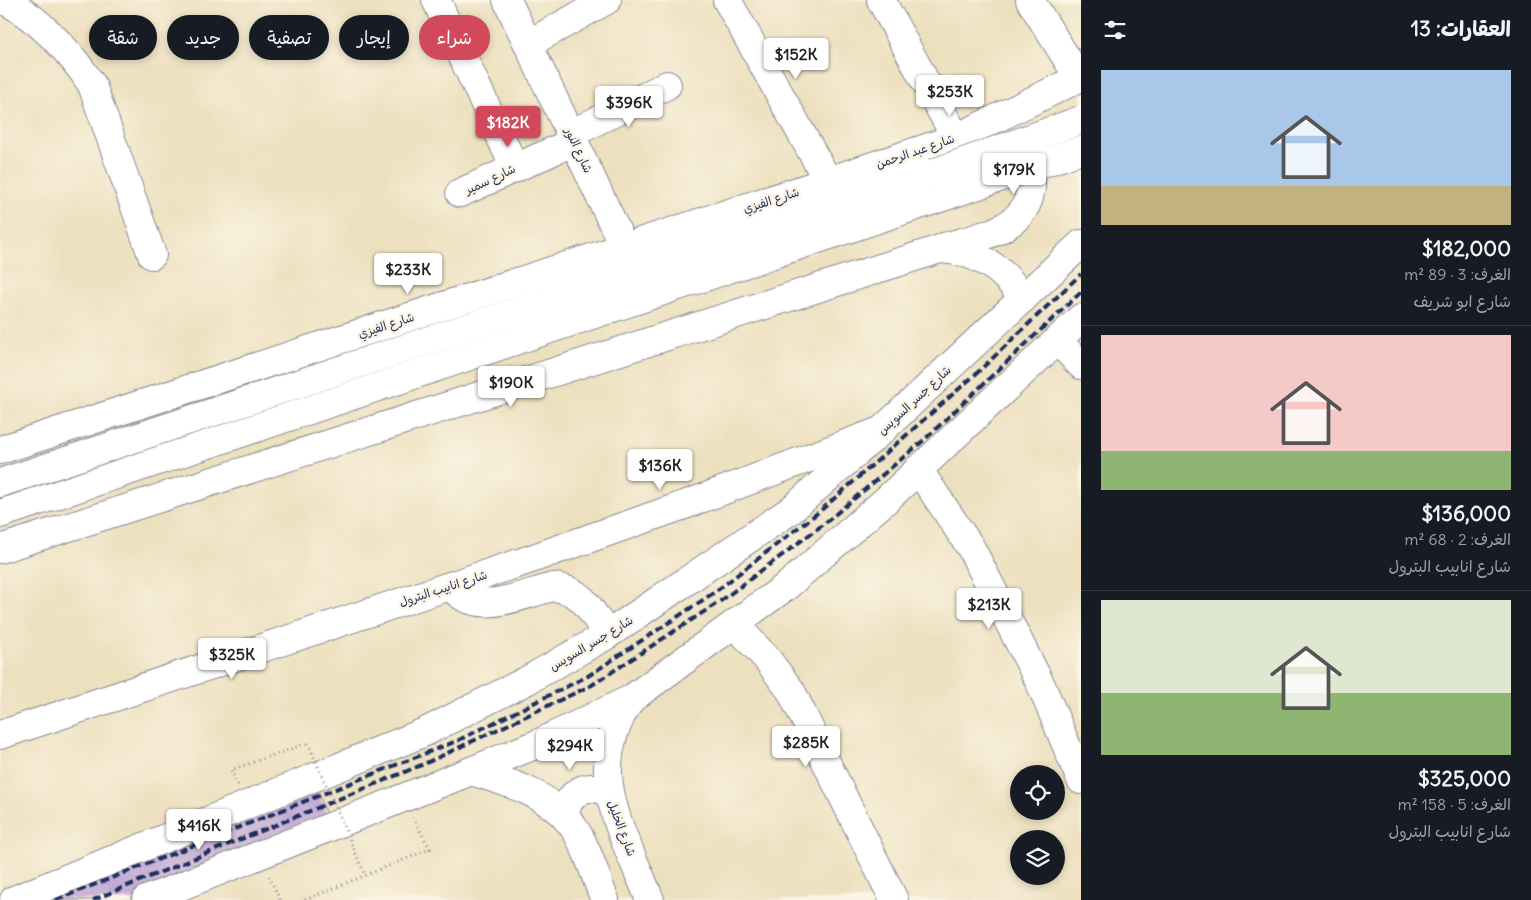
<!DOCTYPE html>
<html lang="ar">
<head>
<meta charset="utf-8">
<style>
  :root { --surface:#171b24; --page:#20242c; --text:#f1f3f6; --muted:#9ea1a6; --line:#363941; --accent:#d1495b }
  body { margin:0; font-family:Delius,"Playpen Sans Arabic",sans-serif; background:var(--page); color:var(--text); direction:rtl; height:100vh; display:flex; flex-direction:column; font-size:19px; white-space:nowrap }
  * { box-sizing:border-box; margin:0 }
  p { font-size:16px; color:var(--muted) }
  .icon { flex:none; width:28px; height:28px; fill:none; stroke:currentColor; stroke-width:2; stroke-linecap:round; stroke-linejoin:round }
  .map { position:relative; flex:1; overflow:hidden; direction:ltr }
  .drawer { display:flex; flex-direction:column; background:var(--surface); width:450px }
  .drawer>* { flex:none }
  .banner { position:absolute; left:15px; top:15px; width:475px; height:45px; direction:rtl; display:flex; gap:10px }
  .buttons { position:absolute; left:1010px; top:765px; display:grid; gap:10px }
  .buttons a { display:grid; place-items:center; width:55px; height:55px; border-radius:50%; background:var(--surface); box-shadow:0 2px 8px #0003; font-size:25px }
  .price { position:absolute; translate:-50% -42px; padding:0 11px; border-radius:5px; background:#fff; color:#222; font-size:16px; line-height:32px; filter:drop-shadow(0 1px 2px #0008) }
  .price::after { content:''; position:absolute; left:50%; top:30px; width:15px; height:11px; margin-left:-8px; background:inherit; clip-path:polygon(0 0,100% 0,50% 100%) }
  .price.selected { background:var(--accent); color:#fff }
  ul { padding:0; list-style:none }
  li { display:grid; align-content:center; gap:10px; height:265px; padding:0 20px }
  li+li { border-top:1px solid var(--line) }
  li span { display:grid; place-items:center; height:155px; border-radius:0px; color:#555 }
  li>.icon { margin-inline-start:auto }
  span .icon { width:90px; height:90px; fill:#fffc; stroke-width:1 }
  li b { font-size:21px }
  h2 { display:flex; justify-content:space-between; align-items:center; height:60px; padding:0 20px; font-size:21px }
  .chip { padding:0 18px; border-radius:22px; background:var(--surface); box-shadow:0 2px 8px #0003; font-size:18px; line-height:45px }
  .chip.selected { background:var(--accent); color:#fff }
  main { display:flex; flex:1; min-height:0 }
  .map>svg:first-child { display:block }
  .building { fill:#bea5d1 }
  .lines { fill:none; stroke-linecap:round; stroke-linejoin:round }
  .minor-casing { stroke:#84888e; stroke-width:30 }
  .major-casing { stroke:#84888e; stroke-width:30 }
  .path { stroke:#84888e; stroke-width:3; stroke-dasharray:1 4; stroke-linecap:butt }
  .minor { stroke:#fff; stroke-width:28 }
  .major { stroke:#fff; stroke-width:28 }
  .rail { stroke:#1b2f5e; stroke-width:4; stroke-dasharray:8 4; stroke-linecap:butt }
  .major-bridge-casing { stroke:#84888e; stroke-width:30; stroke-linecap:butt }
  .path-bridge { stroke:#84888e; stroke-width:3; stroke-dasharray:1 4; stroke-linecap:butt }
  .major-bridge { stroke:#fff; stroke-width:28 }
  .labels { text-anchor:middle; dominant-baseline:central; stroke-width:5; stroke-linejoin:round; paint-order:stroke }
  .street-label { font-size:12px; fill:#1b2f5e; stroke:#fcf5e5 }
</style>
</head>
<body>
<main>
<section class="drawer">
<h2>العقارات: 13<svg class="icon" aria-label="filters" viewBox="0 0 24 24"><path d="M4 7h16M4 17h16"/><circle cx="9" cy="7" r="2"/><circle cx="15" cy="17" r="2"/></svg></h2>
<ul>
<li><span style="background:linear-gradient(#a9c7e8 75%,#c2b280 0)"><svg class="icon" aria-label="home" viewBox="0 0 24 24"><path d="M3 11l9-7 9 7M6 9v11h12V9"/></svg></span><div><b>$182,000</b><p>الغرف: 3 · 89 m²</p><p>شارع ابو شريف</p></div></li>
<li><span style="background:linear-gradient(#f6c9c9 75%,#8fb573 0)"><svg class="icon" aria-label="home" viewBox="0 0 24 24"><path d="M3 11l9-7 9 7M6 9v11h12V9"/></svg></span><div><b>$136,000</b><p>الغرف: 2 · 68 m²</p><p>شارع انابيب البترول</p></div></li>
<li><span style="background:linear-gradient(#dfe7d0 60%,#8fb573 0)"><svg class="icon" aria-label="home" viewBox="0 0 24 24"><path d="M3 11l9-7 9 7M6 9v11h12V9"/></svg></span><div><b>$325,000</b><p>الغرف: 5 · 158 m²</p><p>شارع انابيب البترول</p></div></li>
</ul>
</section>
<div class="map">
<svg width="1081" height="900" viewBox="0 0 1081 900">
  <rect width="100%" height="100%" fill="#fcf5e5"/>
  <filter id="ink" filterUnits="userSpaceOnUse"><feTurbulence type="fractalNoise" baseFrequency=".02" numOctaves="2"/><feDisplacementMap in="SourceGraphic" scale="10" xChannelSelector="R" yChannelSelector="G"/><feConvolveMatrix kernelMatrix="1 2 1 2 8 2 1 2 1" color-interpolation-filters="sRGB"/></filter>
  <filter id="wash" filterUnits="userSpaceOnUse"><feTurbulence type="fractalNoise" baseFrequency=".0096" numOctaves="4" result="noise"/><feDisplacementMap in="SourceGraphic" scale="20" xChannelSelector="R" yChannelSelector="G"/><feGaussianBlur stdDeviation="1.12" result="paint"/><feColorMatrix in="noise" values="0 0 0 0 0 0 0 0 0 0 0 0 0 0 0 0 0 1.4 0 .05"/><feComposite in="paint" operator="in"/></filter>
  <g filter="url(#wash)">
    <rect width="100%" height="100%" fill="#ede0bf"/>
    <g id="blocks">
      <polygon class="building" points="311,775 335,834 169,900 0,900"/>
    </g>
  </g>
  <g filter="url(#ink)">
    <use href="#blocks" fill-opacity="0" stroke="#84888e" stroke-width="1"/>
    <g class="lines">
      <defs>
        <g id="minor">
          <path d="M4 0C38 18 71 52 92 85L152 255"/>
          <polyline points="436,0 515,168"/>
          <polyline points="507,0 624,247"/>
          <polyline points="727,0 828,181"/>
          <polyline points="881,0 956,138"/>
          <polyline points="1030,0 1079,78"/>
          <polyline points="528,44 607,0"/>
          <polyline points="571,134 667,85"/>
          <polyline points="460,193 575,141"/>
          <polyline points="1057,340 1081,365"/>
          <polyline points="918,469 971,548 1041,685 1081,780"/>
          <polyline points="735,624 767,659 791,691 894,900"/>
          <path d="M631 699C582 771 622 829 650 900"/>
          <polyline points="0,735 525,561 690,503 880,431"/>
          <path d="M471 771C507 782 548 793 572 825 587 846 595 876 605 900"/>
          <path d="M565 817C566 792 589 780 609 794"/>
        </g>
        <g id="major">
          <path d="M944 247C978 237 1027 231 1031 187 1032 172 1027 160 1017 148"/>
          <polyline points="0,450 828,181 956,138 1081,77"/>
          <polyline points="0,483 933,173"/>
          <polyline points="0,514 934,200"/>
          <path d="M0 549 940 249C977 251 1004 268 1023 299"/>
          <path d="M451 586C476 618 520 595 553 587 584 590 591 611 607 635"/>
          <polyline points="14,900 425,732 526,681 607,635 791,510 881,431 1081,244"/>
          <polyline points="146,900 471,771 537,744 631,699 788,585 886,500 1081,318"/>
        </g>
      </defs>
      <use href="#minor" class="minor-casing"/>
      <use href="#major" class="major-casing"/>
      <g class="path">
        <polyline points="238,785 231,770 308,743"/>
        <polyline points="269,876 280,900"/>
        <polyline points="305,900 430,849 413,818"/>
      </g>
      <use href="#minor" class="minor"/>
      <use href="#major" class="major"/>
      <g class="rail">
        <polyline points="56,900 459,740 588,676 715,592 820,511 977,373 1081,274"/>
        <polyline points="93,900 424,764 592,685 722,600 825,523 924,440 1081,292"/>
      </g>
      <defs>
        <g id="major-bridge">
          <polyline points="933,173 1081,120"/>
          <polyline points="934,200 1081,150"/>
        </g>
      </defs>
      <use href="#major-bridge" class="major-bridge-casing"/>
      <polyline class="path-bridge" points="308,743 365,875"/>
      <use href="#major-bridge" class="major-bridge"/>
    </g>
  </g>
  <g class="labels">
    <g class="street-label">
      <text transform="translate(579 150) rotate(65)">شارع النور</text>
      <text transform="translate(915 151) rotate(-19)">شارع عبد الرحمن</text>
      <text transform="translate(490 179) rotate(-25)">شارع سمير</text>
      <text transform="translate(771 200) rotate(-18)">شارع الفيزي</text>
      <text transform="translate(386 325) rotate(-18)">شارع الفيزي</text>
      <text transform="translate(914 400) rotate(-43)">شارع جسر السويس</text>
      <text transform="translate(443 588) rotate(-18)">شارع انابيب البترول</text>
      <text transform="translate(591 643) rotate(-31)">شارع جسر السويس</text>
      <text transform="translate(622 828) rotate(69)">شارع الخليل</text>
    </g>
  </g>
</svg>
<div class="buttons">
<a><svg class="icon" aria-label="locate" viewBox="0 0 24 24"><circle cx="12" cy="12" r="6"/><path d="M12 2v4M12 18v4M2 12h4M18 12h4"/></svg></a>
<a><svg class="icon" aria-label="layers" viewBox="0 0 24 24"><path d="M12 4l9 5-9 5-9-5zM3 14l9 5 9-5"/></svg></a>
</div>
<b class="price" style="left:796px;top:80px">$152K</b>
<b class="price" style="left:950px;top:117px">$253K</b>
<b class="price" style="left:629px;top:128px">$396K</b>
<b class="price selected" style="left:508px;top:148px">$182K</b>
<b class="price" style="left:1014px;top:195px">$179K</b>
<b class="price" style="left:408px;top:295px">$233K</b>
<b class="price" style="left:511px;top:408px">$190K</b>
<b class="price" style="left:660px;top:491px">$136K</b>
<b class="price" style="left:989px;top:630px">$213K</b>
<b class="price" style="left:232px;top:680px">$325K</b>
<b class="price" style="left:806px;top:768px">$285K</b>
<b class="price" style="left:570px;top:771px">$294K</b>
<b class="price" style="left:199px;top:851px">$416K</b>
<div class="banner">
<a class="chip selected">شراء</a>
<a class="chip">إيجار</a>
<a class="chip">تصفية</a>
<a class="chip">جديد</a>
<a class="chip">شقة</a>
</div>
</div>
</main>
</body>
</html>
